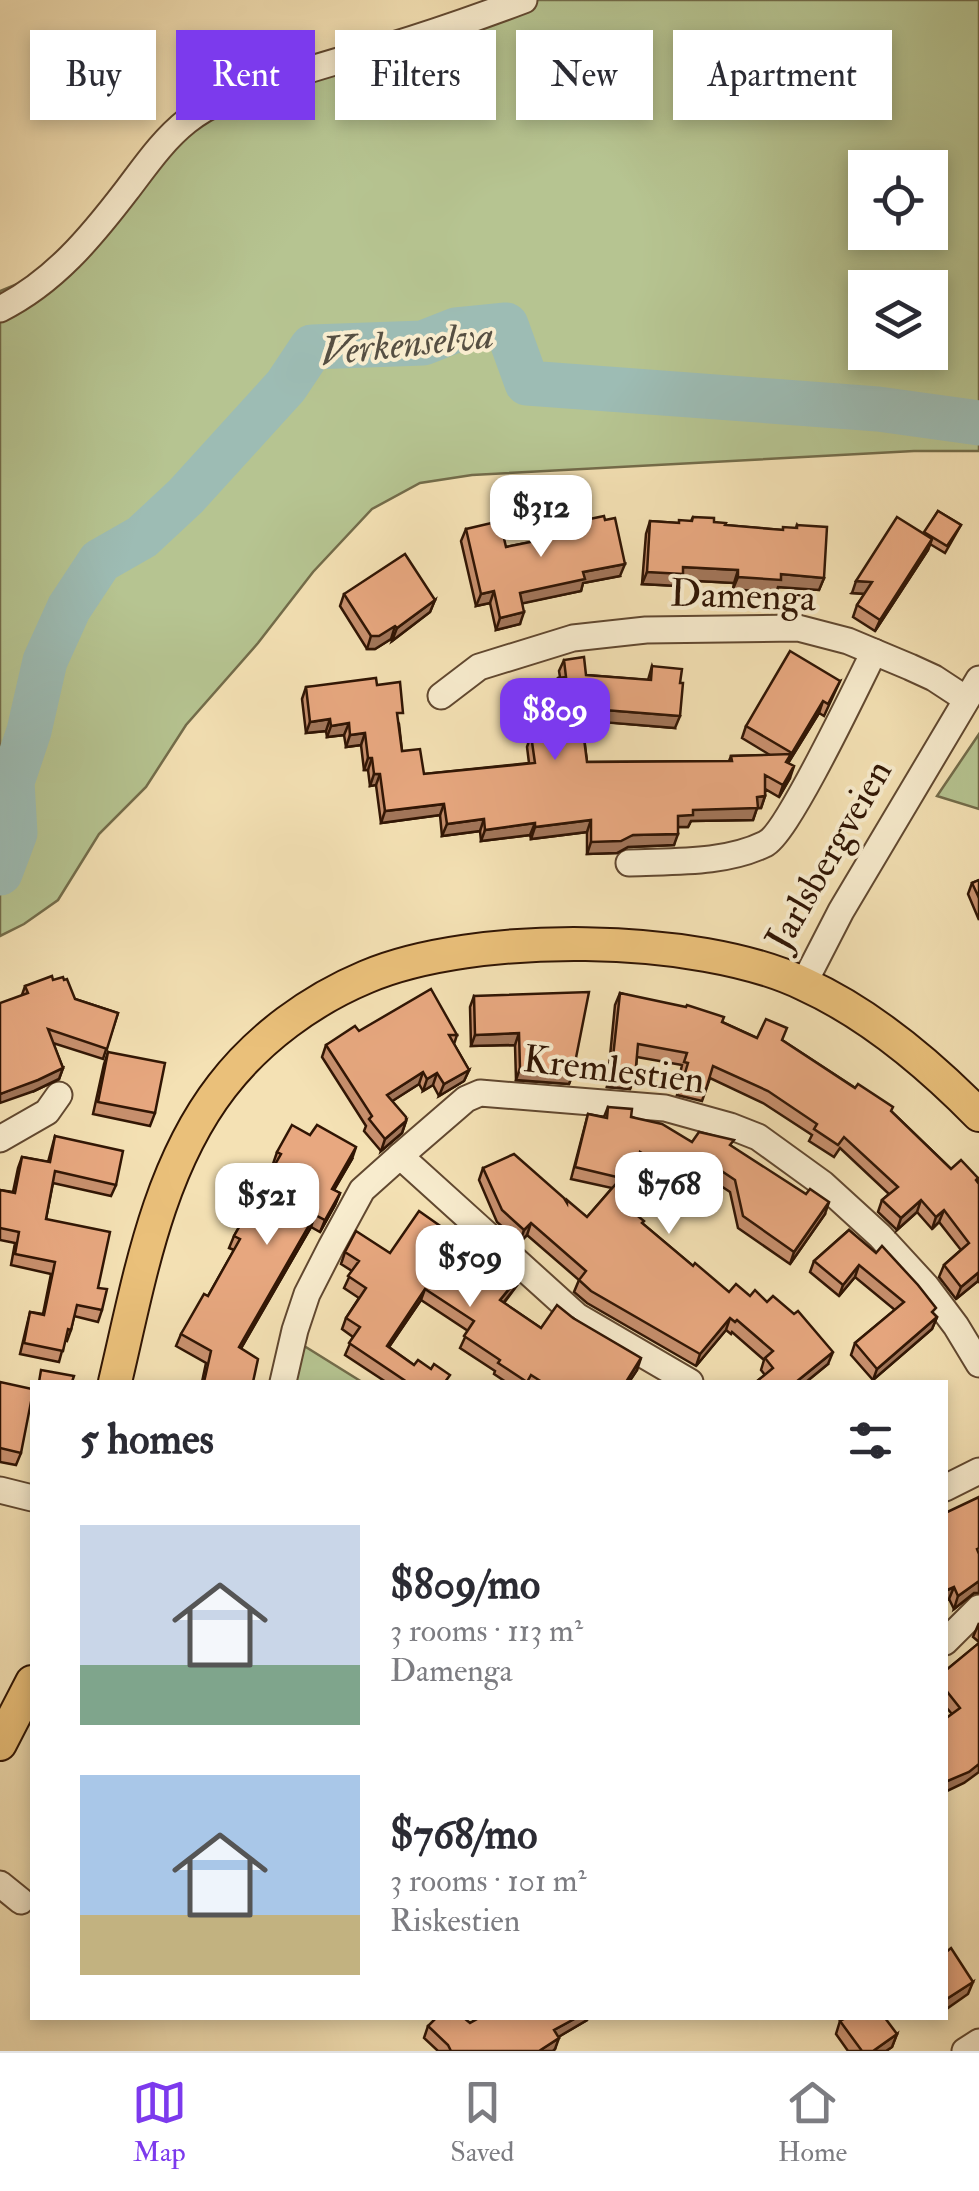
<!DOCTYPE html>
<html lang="en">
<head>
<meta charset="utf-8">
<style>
  :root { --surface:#fff; --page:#f2f2f3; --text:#2b2b33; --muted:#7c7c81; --line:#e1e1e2; --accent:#7c3aed }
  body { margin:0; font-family:"IM FELL Double Pica",serif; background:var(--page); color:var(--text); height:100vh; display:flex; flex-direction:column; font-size:38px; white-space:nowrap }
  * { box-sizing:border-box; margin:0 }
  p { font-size:32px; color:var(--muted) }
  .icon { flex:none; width:55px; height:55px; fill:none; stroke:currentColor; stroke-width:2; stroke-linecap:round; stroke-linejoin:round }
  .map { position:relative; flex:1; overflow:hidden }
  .drawer { position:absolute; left:30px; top:1380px; width:918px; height:640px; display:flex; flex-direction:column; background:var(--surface); border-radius:0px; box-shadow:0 5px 15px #0003 }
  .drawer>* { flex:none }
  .top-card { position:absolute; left:30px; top:30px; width:920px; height:90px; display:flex; gap:20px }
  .buttons { position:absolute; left:848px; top:150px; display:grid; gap:20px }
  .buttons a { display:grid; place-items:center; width:100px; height:100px; border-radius:0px; background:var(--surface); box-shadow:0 5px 15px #0003; font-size:50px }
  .price { position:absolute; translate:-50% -85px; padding:0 22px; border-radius:20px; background:#fff; color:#222; font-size:32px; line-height:65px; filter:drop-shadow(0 2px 5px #0008) }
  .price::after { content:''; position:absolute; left:50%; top:60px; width:30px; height:22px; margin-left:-15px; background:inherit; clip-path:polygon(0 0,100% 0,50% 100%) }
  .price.on { background:var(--accent); color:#fff }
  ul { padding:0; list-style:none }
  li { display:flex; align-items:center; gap:30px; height:250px; padding:0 50px }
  li span { display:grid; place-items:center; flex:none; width:280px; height:200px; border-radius:0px; color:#555 }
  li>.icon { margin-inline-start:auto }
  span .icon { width:120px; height:120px; fill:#fffc; stroke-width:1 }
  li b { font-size:42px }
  h2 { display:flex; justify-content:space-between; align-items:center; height:120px; padding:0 50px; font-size:42px }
  .chip { padding:0 35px; border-radius:0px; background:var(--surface); box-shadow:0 5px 15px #0003; font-size:35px; line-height:90px }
  .chip.on { background:var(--accent); color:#fff }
  .tab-bar { display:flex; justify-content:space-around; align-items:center; height:140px; border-top:2px solid var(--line); background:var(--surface); font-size:28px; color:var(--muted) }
  .tab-bar a { display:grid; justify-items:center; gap:5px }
  .tab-bar .on { color:var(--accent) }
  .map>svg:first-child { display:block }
  .green { fill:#b6c491; stroke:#736c4a; stroke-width:2.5; fill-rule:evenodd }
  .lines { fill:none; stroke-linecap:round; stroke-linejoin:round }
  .river { stroke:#9dbcb4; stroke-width:45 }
  .minor-casing { stroke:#614830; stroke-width:29 }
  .major-casing { stroke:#301504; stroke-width:36 }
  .minor { stroke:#f8ecce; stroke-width:25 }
  .major { stroke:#eac07a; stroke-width:32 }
  .wall { fill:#c8906e; stroke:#301504; stroke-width:2.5 }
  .shaded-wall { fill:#a2765a; stroke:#301504; stroke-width:2.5 }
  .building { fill:#e8a880; stroke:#301504; stroke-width:2.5 }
  .labels { text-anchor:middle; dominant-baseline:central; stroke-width:8; stroke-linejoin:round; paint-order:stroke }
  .street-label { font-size:38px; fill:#301504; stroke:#f8ecce }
  .water-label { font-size:40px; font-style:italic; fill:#564f42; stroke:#f8ecce }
</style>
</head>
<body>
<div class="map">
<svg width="979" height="2051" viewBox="0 0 979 2051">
  <rect width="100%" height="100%" fill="#f4e1b4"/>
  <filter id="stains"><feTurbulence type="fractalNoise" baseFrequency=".002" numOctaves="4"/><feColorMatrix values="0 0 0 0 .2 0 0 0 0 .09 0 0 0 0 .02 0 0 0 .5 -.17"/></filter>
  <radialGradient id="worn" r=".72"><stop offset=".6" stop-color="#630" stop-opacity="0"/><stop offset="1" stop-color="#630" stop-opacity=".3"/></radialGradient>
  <g class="green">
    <path d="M521 0H979V451H914L472 475 420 483 372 509 313 572 258 643 186 725 146 787 99 834 58 900 24 924 0 936V291L87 255 198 121ZM865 168H930V232H865ZM865 288H930V352H865Z"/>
    <polygon points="979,734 979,809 937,796"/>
    <polygon points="301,1344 362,1382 291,1382"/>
  </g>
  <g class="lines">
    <polyline class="river" points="0,873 15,833 12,782 29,731 45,661 69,608 100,561 142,537 186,496 286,386 312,347 423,343 456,330 506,325 527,383 878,409 979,423"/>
    <defs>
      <g id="minor">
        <path d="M0 309C54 282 91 237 127 190 146 165 163 140 187 121 209 103 236 94 263 85 304 70 345 59 387 47 433 33 479 17 524 0"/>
        <polyline points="441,696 479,667 573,638 646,630 798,628 848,641 910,667 934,678 966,699"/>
        <path d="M629 863C673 861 724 864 765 844 787 834 859 682 874 652"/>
        <polyline points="804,983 841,911 979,679"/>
        <polyline points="0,1139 47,1112 59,1095"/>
        <polyline points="400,1156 466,1099 480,1093 665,1108 730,1126 758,1137 823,1184 880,1236 926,1286 956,1326 979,1364"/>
        <polyline points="283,1382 295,1330 307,1294 331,1247 362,1190 400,1156 577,1316 690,1382"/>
        <polyline points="945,1488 979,1471"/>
        <polyline points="0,1490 32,1498"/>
        <polyline points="945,1642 979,1608"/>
        <polyline points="0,1884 21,1901"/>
        <polyline points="965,2051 979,2042"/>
      </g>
      <g id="major">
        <path d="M115 1382C139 1281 157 1170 222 1086 259 1038 311 1000 366 977 474 931 698 933 804 984 870 1014 929 1064 979 1115"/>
        <polyline points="0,1744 32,1682"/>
      </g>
    </defs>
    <use href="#minor" class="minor-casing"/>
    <use href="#major" class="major-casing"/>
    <use href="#minor" class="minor"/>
    <use href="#major" class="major"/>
  </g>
  <g class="wall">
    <polygon points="938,511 961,525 945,553 930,544 928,550 875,631 853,617 857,605 865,594 852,593 924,534"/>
    <polygon points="693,517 725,525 782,530 796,528 797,525 824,578 819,590 778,587 776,593 733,589 734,583 680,580 678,586 642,584 646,534 650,521 678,523 691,521"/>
    <polygon points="585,520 620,576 583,583 581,591 522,603 520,624 496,630 490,603 476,606 461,541 466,529 506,547 542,540 544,536 572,530 573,526 583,524"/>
    <polygon points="344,594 435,600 430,612 392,641 391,639 375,649 367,649 340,606"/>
    <polygon points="564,660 586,675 648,680 652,666 675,728 582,720 587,762 729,761 731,756 770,755 742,738 746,726 840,681 824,716 819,713 788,763 790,778 779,797 765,789 765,796 761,808 757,808 753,820 691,821 688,827 678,827 674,845 628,847 617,853 587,854 587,832 531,839 530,835 481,841 480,831 442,836 440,815 381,823 376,785 370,786 368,770 364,770 361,745 346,747 344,735 327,737 326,731 306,733 302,699 306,687 377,685 399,724 402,751 424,774 529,763 527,747 531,735 550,733 546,695 550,683 556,683 558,678 560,677 559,671"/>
    <polygon points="979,880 979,920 968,894 972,883"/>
    <polygon points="53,980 75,999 118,1013 103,1059 53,1043 63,1068 59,1079 34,1091 22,995 25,986"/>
    <polygon points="620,993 722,1022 757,1038 782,1040 892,1112 951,1169 978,1178 979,1283 978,1281 956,1299 939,1277 944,1265 961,1250 939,1222 932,1229 917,1212 897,1230 878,1212 882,1200 889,1194 840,1148 834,1157 809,1141 812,1135 763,1103 710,1078 702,1101 677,1095 684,1075 680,1074 682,1065 637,1057 635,1077 630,1089 607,1087 615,1005"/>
    <polygon points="474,996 573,1073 569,1084 516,1080 515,1045 471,1046 470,1007"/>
    <polygon points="359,1031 457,1035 454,1044 469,1070 464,1081 439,1096 433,1085 423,1091 419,1084 392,1101 406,1121 402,1133 381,1151 364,1131 366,1126 322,1057 326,1045"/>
    <polygon points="108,1052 155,1113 150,1126 93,1114 104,1064"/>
    <polygon points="608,1107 692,1142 731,1146 825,1214 790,1264 738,1228 730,1192 706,1176 694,1198 637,1165 628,1208 643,1224 693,1266 828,1364 806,1382 756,1382 765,1375 761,1370 764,1360 732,1332 731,1334 726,1330 696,1366 587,1303 574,1292 579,1280 527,1235 520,1242 497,1222 479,1180 483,1168 567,1203 587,1217 612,1188 571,1179 588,1114 604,1117"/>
    <polygon points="55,1136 116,1185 111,1196 53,1183 46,1219 98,1288 102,1310 98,1322 74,1316 71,1330 67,1341 65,1340 59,1362 20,1354 30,1312 43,1314 51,1274 11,1265 15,1243 0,1240 0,1190 13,1192 18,1168 22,1157 48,1162"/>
    <polygon points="277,1152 352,1159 334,1190 340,1193 335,1205 320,1232 311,1227 241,1348 253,1382 202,1382 206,1363 176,1346 181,1334 208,1296 234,1250 229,1248 234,1236 274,1165 273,1164"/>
    <polygon points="849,1230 937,1317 932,1329 873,1380 851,1355 855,1343 895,1310 855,1277 839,1296 810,1272 814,1261"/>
    <polygon points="473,1249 522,1273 518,1284 504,1303 541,1328 573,1318 637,1370 629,1382 506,1382 494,1374 495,1371 460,1348 468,1331 421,1300 389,1347 414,1365 447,1382 386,1382 345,1355 353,1337 342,1329 346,1318 359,1298 344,1288 352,1271 341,1264 345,1252 390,1253"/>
    <polygon points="0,1382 21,1453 16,1465 0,1462"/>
    <polygon points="945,1513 974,1593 954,1609 949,1599 945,1601"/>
    <polygon points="979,1623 979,1642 973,1637"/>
    <polygon points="979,1643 964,1783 952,1714 945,1706 945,1671"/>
    <polygon points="479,2018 588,2018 587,2020 558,2037 555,2049 553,2051 438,2051 424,2038 428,2026 470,2023"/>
    <polygon points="840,2021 897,2034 892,2047 886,2051 848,2051 836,2034"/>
  </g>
  <g class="shaded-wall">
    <polygon points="932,539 928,550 875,631 880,620"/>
    <polygon points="625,564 620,576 583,583 581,591 515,605 520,593 583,572"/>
    <polygon points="683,567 738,570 734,583 680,580 678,586 642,584 647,572"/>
    <polygon points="781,574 824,578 819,590 778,587 776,593 733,589 738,577"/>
    <polygon points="856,581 872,582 868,594 852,593"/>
    <polygon points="494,591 490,603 476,606 481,594"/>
    <polygon points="435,600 430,612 392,641 397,628"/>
    <polygon points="524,612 520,624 496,630 500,618"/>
    <polygon points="395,626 391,639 375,649 367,649 371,636"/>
    <polygon points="823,701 819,713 787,765 792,753"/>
    <polygon points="580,708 680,716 675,728 576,720"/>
    <polygon points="330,719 326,731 306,733 310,722"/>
    <polygon points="349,723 344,735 327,737 331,726"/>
    <polygon points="365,733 361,745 346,747 350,735"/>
    <polygon points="368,758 372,758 368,770 364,770"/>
    <polygon points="794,766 790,778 779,797 783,785"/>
    <polygon points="374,774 380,774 376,785 370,786"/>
    <polygon points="765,796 761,808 757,808 753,820 691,821 688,827 673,827 678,816 693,810 757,797"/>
    <polygon points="444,804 440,815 381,823 385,811"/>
    <polygon points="484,819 480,831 442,836 447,824"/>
    <polygon points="591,820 587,832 531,839 535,827"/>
    <polygon points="535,823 530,835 481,841 485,830"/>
    <polygon points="678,834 674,845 628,847 617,853 587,854 591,842 633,835"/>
    <polygon points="519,1033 515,1045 471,1046 475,1035"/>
    <polygon points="63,1068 59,1079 34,1091 0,1103 0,1094"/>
    <polygon points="520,1068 573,1073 569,1084 516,1080"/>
    <polygon points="469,1070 464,1081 439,1096 444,1084"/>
    <polygon points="423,1072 419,1084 383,1107 387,1095"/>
    <polygon points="437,1073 433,1085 423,1091 427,1079"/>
    <polygon points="611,1075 635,1077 630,1089 607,1087"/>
    <polygon points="406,1121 402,1133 381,1151 385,1139"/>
    <polygon points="356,1147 352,1159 327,1201 332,1189"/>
    <polygon points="711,1164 706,1176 694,1198 698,1186"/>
    <polygon points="340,1193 335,1205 320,1232 325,1220"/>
    <polygon points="921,1200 917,1212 897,1230 901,1218"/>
    <polygon points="829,1202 825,1214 790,1264 794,1252"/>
    <polygon points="944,1210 939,1222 932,1229 936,1217"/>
    <polygon points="315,1215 311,1227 235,1359 239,1347"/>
    <polygon points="531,1223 527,1235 520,1242 524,1230"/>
    <polygon points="859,1265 855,1277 839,1296 843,1285"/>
    <polygon points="979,1272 978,1281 956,1299 961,1287"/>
    <polygon points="522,1273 518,1284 496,1312 500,1300"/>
    <polygon points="425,1289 421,1300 382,1357 387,1346"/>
    <polygon points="937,1317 932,1329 873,1380 877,1369"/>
    <polygon points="730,1318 726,1330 696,1366 700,1354"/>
    <polygon points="833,1352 828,1364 806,1382 796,1382"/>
    <polygon points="641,1358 637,1370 629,1382 626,1382"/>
    <polygon points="979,1581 979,1593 974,1593 954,1609 958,1596"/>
    <polygon points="954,1587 949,1599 945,1601 945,1591"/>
    <polygon points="979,1764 979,1772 964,1783 945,1792 945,1782"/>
    <polygon points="973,1982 968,1994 945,2010 945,2000"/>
    <polygon points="576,2018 588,2018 587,2020 550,2042 554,2030"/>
    <polygon points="897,2034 892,2047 886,2051 873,2051"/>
    <polygon points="559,2038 555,2049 553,2051 539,2051"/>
  </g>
  <g class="building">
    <polygon points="938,511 961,525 947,546 924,532"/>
    <polygon points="604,516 605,520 615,518 625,564 583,572 585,579 520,593 524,612 500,618 494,591 481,594 466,529 500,521 506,547 545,539 544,536 574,530 573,526 586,524 585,520"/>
    <polygon points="693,517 714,518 714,522 726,523 725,525 783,530 783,527 797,528 797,525 827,527 824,578 781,574 781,580 738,577 738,570 683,567 683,574 647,572 650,521 679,523 679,520 692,521"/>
    <polygon points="897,517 932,539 880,620 857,605 872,582 856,581"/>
    <polygon points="405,554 435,600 397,628 395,626 379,636 371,636 344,594"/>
    <polygon points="790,651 840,681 828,704 823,701 792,753 746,726"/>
    <polygon points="584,657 586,675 651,680 652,666 682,669 680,683 683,683 680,716 580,708 587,762 732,761 731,756 791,754 786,762 794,766 783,785 765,775 765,796 757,797 758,808 693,810 693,815 678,816 678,834 633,835 621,841 591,842 591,820 535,827 535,823 485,830 484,819 447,824 444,804 385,811 380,774 374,774 372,758 368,758 365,733 350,735 349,723 331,726 330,719 310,722 306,687 376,678 377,685 400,682 403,713 397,713 402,751 420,749 424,774 535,763 531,735 556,732 550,683 558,682 558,678 566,677 564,660"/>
    <polygon points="979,880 979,898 972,883"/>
    <polygon points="52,976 53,980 63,977 64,980 67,979 75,999 118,1013 107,1049 48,1029 63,1068 38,1080 0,1094 0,1003 28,993 25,986"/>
    <polygon points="431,989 457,1035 449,1035 469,1070 444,1084 437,1073 427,1079 423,1072 387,1095 406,1117 406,1121 385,1139 369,1119 372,1116 326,1045 355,1026 359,1031"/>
    <polygon points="589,992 573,1073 520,1068 519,1033 475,1035 474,996"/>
    <polygon points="620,993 686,1007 687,1005 724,1017 722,1022 757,1038 766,1019 787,1028 782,1040 855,1088 858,1084 893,1107 891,1111 951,1169 961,1160 978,1178 976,1180 979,1184 979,1272 961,1287 944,1265 969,1243 944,1210 936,1217 921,1200 901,1218 882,1200 898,1187 844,1137 838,1145 814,1129 817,1124 768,1091 713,1066 706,1089 682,1083 688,1063 684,1062 687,1053 638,1044 635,1077 611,1075"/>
    <polygon points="108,1052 165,1063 155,1113 98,1102"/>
    <polygon points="608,1107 632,1109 631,1117 662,1124 692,1142 699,1132 734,1140 730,1145 806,1194 810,1189 829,1202 794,1252 743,1216 735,1180 711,1164 698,1186 640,1152 628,1208 644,1221 642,1223 693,1266 695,1263 729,1292 736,1284 750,1296 755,1290 767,1302 773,1296 794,1314 798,1311 833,1352 796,1382 756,1382 773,1368 765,1358 773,1351 737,1320 735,1322 730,1318 700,1354 591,1291 579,1280 586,1271 531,1223 524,1230 502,1210 483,1168 514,1154 564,1198 567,1203 567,1200 587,1217 621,1178 575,1167 588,1114 607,1118"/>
    <polygon points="292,1125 310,1135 317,1125 356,1147 332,1189 340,1193 325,1220 315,1215 239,1347 258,1359 253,1382 204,1382 211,1351 181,1334 204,1294 208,1296 240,1239 234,1236 281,1154 277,1152"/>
    <polygon points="55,1136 123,1151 116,1185 55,1171 46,1219 110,1232 98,1288 107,1289 102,1310 77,1305 71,1330 68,1329 63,1351 24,1343 30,1312 44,1315 55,1262 15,1254 19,1232 0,1228 0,1190 15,1193 22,1157 50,1162"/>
    <polygon points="419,1211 473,1249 483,1238 522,1273 500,1300 541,1328 557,1305 573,1318 641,1358 626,1382 542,1382 531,1375 527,1382 498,1363 500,1360 464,1336 474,1321 425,1289 387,1346 414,1365 418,1360 431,1369 434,1364 450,1375 445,1382 402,1382 404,1380 349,1343 360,1327 346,1318 366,1288 348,1276 359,1261 345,1252 356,1231 390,1253"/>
    <polygon points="849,1230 876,1253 882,1246 918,1285 936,1308 932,1312 937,1317 877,1369 855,1343 904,1302 859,1265 843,1285 814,1261"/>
    <polygon points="41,1370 74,1376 72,1382 39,1382"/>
    <polygon points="0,1382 32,1389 32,1397 21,1453 0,1448"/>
    <polygon points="979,1497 979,1548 977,1549 979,1554 979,1581 958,1596 954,1587 945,1591 945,1513"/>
    <polygon points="979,1643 979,1764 969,1772 945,1782 945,1719 960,1708 945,1689 945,1671"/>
    <polygon points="951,1948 973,1982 945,2000 945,1953"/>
    <polygon points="436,2018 464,2018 470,2023 479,2018 576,2018 554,2030 559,2038 539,2051 451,2051 448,2045 428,2026"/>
    <polygon points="846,2018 885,2018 897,2034 873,2051 862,2051 840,2021"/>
  </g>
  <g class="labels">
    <g class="street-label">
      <text transform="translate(743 596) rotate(2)">Damenga</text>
      <text transform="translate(829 855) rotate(-60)">Jarlsbergveien</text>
      <text transform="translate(614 1070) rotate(7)">Kremlestien</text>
    </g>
    <g class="water-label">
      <text transform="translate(407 344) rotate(-6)">Verkenselva</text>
    </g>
  </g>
  <rect width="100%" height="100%" filter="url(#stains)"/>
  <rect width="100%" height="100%" fill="url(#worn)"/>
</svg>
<div class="buttons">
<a><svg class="icon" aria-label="locate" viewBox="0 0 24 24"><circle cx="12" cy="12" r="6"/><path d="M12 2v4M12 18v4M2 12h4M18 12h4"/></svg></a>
<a><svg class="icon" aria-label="layers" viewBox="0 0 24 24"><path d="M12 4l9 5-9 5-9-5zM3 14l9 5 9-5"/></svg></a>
</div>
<b class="price" style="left:541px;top:560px">$312</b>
<b class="price on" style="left:555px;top:763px">$809</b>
<b class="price" style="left:669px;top:1237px">$768</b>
<b class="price" style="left:267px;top:1248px">$521</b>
<b class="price" style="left:470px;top:1310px">$509</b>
<div class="top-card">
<a class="chip">Buy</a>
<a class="chip on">Rent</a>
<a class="chip">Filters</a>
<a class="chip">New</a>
<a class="chip">Apartment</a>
</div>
<section class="drawer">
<h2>5 homes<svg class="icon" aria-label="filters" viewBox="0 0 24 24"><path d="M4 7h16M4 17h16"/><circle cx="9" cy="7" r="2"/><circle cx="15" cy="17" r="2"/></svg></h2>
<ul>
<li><span style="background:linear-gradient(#c9d6e8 70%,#7fa58c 0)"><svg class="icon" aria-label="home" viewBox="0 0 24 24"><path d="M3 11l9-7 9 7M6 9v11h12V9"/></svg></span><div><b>$809/mo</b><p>3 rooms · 113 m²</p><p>Damenga</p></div></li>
<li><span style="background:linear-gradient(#a9c7e8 70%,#c2b280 0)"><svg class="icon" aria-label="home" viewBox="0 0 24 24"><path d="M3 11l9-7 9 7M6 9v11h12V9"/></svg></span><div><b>$768/mo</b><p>3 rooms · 101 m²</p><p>Riskestien</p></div></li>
</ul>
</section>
</div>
<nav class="tab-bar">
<a class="on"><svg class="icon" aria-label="map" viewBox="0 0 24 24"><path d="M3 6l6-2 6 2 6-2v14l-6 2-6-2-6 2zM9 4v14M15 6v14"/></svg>Map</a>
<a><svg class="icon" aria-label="saved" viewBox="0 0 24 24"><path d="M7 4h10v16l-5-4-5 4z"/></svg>Saved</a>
<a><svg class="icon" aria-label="home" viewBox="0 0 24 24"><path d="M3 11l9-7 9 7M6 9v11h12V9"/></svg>Home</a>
</nav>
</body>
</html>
